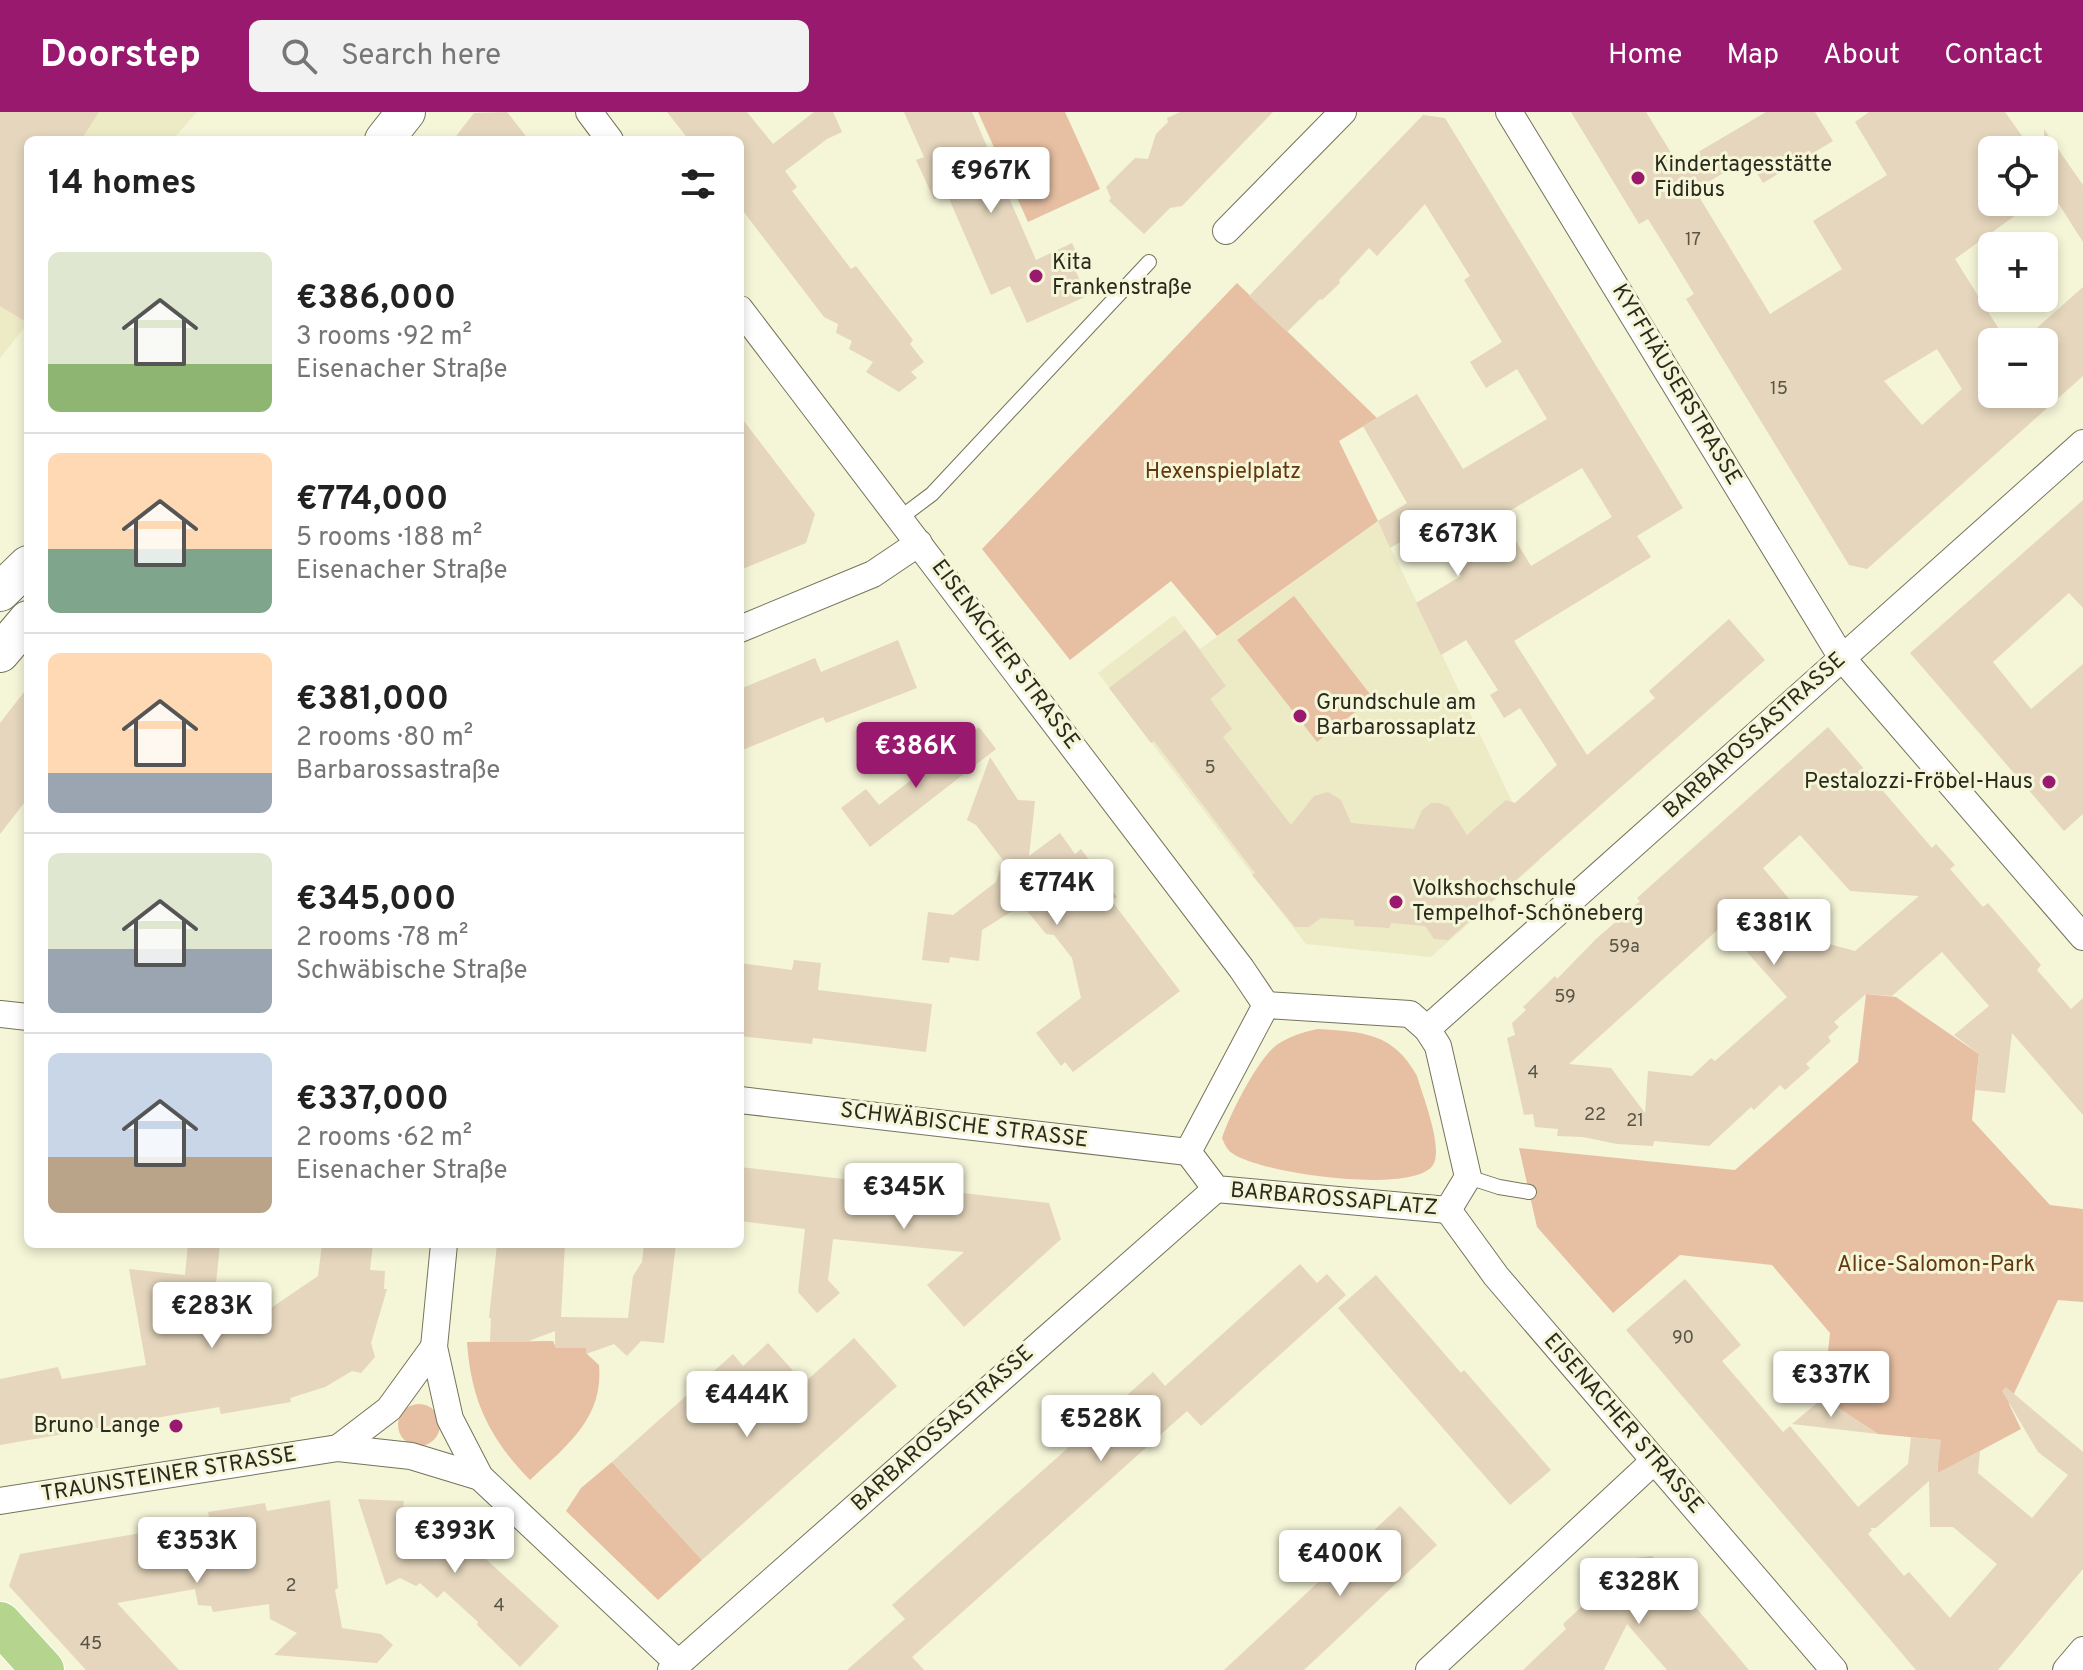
<!DOCTYPE html>
<html lang="en">
<head>
<meta charset="utf-8">
<style>
  :root { --surface:#fff; --page:#f2f2f2; --text:#222; --muted:#767676; --line:#e0e0e0; --accent:#99196f }
  body { margin:0; font-family:Overpass,sans-serif; background:var(--page); color:var(--text); height:100vh; display:flex; flex-direction:column; font-size:30px; white-space:nowrap }
  * { box-sizing:border-box; margin:0 }
  p { font-size:26px; color:var(--muted) }
  .icon { flex:none; width:44px; height:44px; fill:none; stroke:currentColor; stroke-width:2; stroke-linecap:round; stroke-linejoin:round }
  .map { position:relative; flex:1; overflow:hidden }
  .drawer { position:absolute; left:24px; top:24px; width:720px; height:1112px; display:flex; flex-direction:column; background:var(--surface); border-radius:12px; box-shadow:0 4px 12px #0003 }
  .drawer>* { flex:none }
  .tools { position:absolute; left:1978px; top:24px; display:grid; gap:16px }
  .tools a { display:grid; place-items:center; width:80px; height:80px; border-radius:12px; background:var(--surface); box-shadow:0 4px 12px #0003; font-size:40px }
  .price { position:absolute; translate:-50% -68px; padding:0 18px; border-radius:8px; background:#fff; color:#222; font-size:26px; line-height:52px; filter:drop-shadow(0 2px 4px #0008) }
  .price::after { content:''; position:absolute; left:50%; top:48px; width:24px; height:18px; margin-left:-12px; background:inherit; clip-path:polygon(0 0,100% 0,50% 100%) }
  .price.active { background:var(--accent); color:#fff }
  ul { padding:0; list-style:none }
  li { display:flex; align-items:center; gap:24px; height:200px; padding:0 24px }
  li+li { border-top:2px solid var(--line) }
  li span { display:grid; place-items:center; flex:none; width:224px; height:160px; border-radius:12px; color:#555 }
  li>.icon { margin-inline-start:auto }
  span .icon { width:96px; height:96px; fill:#fffc; stroke-width:1 }
  li b { font-size:34px }
  h2 { display:flex; justify-content:space-between; align-items:center; height:96px; padding:0 24px; font-size:34px }
  header { display:flex; align-items:center; gap:48px; box-sizing:border-box; height:112px; padding:0 40px; background:var(--accent); color:#fff }
  header strong { font-size:38px }
  nav { display:flex; gap:44px; margin-inline-start:auto; font-size:28px }
  .search { width:560px; height:72px; background:var(--page); display:flex; align-items:center; gap:20px; box-sizing:border-box; padding:0 28px; border-radius:12px; color:var(--muted); font-size:30px }
  .map>svg:first-child { display:block }
  .built { fill:#ecebc6 }
  .green { fill:#e7c0a3 }
  .building { fill:#e5d6bd; fill-rule:evenodd }
  .lines { fill:none; stroke-linecap:round; stroke-linejoin:round }
  .service-casing { stroke:#75745b; stroke-width:16 }
  .minor-casing { stroke:#75745b; stroke-width:28 }
  .secondary-casing { stroke:#75745b; stroke-width:40 }
  .primary-casing { stroke:#fff; stroke-width:44 }
  .service { stroke:#fff; stroke-width:14 }
  .minor { stroke:#fff; stroke-width:26 }
  .secondary { stroke:#fff; stroke-width:38 }
  .primary { stroke:#b5d58f; stroke-width:42 }
  .poi-dot { fill:#99196f; stroke:#f5f5d8; stroke-width:3 }
  .labels { text-anchor:middle; dominant-baseline:central; stroke-width:6; stroke-linejoin:round; paint-order:stroke }
  .number-label { font-size:18px; fill:#595546 }
  .poi-label { font-size:22px; fill:#2a2a1f; stroke:#f5f5d8; text-anchor:start }
  .street-label { font-size:22px; fill:#2a2a1f; stroke:#f5f5d8 }
  .park-label { font-size:22px; fill:#633710; stroke:#f5f5d8 }
</style>
</head>
<body>
<header>
<strong>Doorstep</strong>
<div class="search"><svg class="icon" aria-label="search" viewBox="0 0 24 24"><circle cx="10" cy="10" r="6"/><path d="M15 15l6 6"/></svg>Search here</div>
<nav><a>Home</a><a>Map</a><a>About</a><a>Contact</a></nav>
</header>
<div class="map">
<svg width="2083" height="1558" viewBox="0 0 2083 1558">
  <rect width="100%" height="100%" fill="#f5f5d8"/>
  <g class="built">
    <polygon points="0,0 197,0 172,28 28,28 28,211 0,246"/>
    <polygon points="1378,409 1540,748 1431,845 1306,832 1098,561 1174,503 1200,537"/>
  </g>
  <g class="green">
    <polygon points="978,0 1065,0 1100,77 1028,110"/>
    <polygon points="1237,171 1377,306 1339,329 1378,409 1217,524 1171,469 1070,548 982,437"/>
    <polygon points="1294,484 1373,586 1317,630 1237,528"/>
    <polygon points="1866,882 1896,885 1979,942 1972,1008 2050,1093 2083,1097 2083,1190 2058,1188 2009,1292 2021,1317 1937,1362 1940,1328 1878,1322 1823,1286 1830,1221 1772,1153 1680,1143 1613,1201 1537,1115 1519,1036 1735,1058 1858,950"/>
    <path d="M1318 917C1362 920 1393 920 1417 964 1422 982 1444 1036 1433 1053 1414 1083 1260 1062 1232 1041 1227 1038 1224 1031 1222 1026 1230 1002 1254 955 1272 937 1283 926 1303 920 1318 917Z"/>
    <path d="M553 1229 556 1236H586V1241L599 1253C604 1307 565 1335 530 1368 489 1326 471 1288 467 1230Z"/>
    <circle cx="419" cy="1313" r="21"/>
    <polygon points="612,1350 702,1448 658,1488 566,1399 581,1376"/>
  </g>
  <g class="building">
    <polygon points="0,0 99,0 81,28 28,28 28,211 0,194"/>
    <polygon points="507,0 529,28 453,28 474,1"/>
    <polygon points="667,0 747,0 773,32 814,0 833,0 842,20 827,27 785,59 797,75 792,79 851,157 856,154 913,228 910,232 924,250 911,260 917,266 899,280 866,260 873,250 849,237 852,229 836,221 838,212 824,205 740,95 740,28 689,28"/>
    <polygon points="904,0 972,0 1036,148 1072,131 1083,156 1076,160 1087,184 1027,211 1010,174 991,183 947,82 934,87 916,48 924,45"/>
    <polygon points="1180,0 1273,0 1182,94 1170,96 1144,122 1109,89 1111,86 1106,75 1135,46 1148,47 1156,22 1168,10 1167,6"/>
    <path d="M1571 0H1646L1678 52 1766 0H1815L1833 29 1763 71 1748 46 1695 78 1770 202 1842 157 1813 109 1887 63 1855 10 1869 0H2005L2032 38H1992V90H2034L1955 147 2007 230H1992V282H2044V230H2021L2083 175V264L1867 457 1849 453 1686 187 1694 182 1674 149 1648 107 1639 112ZM1937 237 1962 277 1922 313 1884 269Z"/>
    <path d="M1423 3 1445 6 1683 396 1637 424 1651 445 1514 529 1587 643 1655 586 1649 579 1729 507 1765 548 1448 828 1434 827 1425 814 1391 811 1389 816 1354 814V808L1321 806 1309 815H1295L1252 763 1255 761 1154 629 1151 631 1109 576 1185 518 1226 574 1210 587 1232 617 1223 625 1291 713 1314 684 1328 680 1341 688 1351 711 1414 717 1422 698 1431 691H1439L1449 695 1467 723 1506 688 1515 691 1557 653 1520 596 1504 606 1490 583 1498 578 1466 528 1441 543 1416 491 1461 464 1430 413 1390 436 1378 409 1407 391 1363 314 1417 282 1463 357 1547 307 1517 257 1486 276 1470 250 1502 230 1464 168 1470 164 1425 92 1377 144 1369 136 1339 168 1340 171 1322 188 1320 187 1287 220 1249 184ZM1582 356 1612 405 1531 454 1501 404Z"/>
    <polygon points="2044,17 2083,73 2083,130 2044,69"/>
    <polygon points="740,304 815,402 806,431 740,458"/>
    <polygon points="2083,388 2083,496 2069,481 1993,550 2031,597 2083,552 2083,702 2064,719 1910,541"/>
    <polygon points="898,528 917,576 826,611 823,605 740,639 740,577 815,546 821,560"/>
    <polygon points="28,575 28,686 0,722 0,611"/>
    <polygon points="979,615 996,637 870,735 841,696 866,677 879,693"/>
    <path d="M1828 615 1932 736 1936 732 1955 753 1950 757 1983 795 1988 791 2023 832 2041 853 2037 858 2071 897 2083 886V1003L2012 921 2005 981 1975 978 1979 942 1954 923 1989 894 1942 840 1892 884 1866 882 1834 910 1839 915 1828 925 1831 929 1806 952 1810 956 1785 978 1780 973 1754 998 1751 995 1709 1034 1654 1029 1653 1034 1617 1032 1583 1025 1557 1024 1558 1017 1535 1015 1533 1002 1524 1003 1507 926 1515 923 1512 911 1526 898 1523 895 1555 864 1557 867 1597 826 1640 789 1637 786ZM1800 723 1850 779 1919 784 1855 839 1788 821 1805 806 1763 756ZM1723 813 1787 885 1715 949 1711 946 1692 964 1648 959 1645 1001 1611 956 1569 952Z"/>
    <polygon points="990,645 1018,688 1035,689 1029,744 1060,721 1075,742 1081,737 1117,785 1111,788 1180,879 1073,960 1065,950 1061,954 1036,921 1081,886 1072,846 1054,823 1046,822 1022,793 982,818 979,849 950,845 949,851 922,848 928,800 953,803 996,770 1003,748 976,713 967,708"/>
    <polygon points="794,848 821,851 818,878 932,892 926,940 813,926 812,932 740,924 740,851 792,858"/>
    <polygon points="740,1055 1049,1091 1061,1127 964,1215 927,1173 964,1140 833,1127 828,1168 840,1181 817,1201 798,1180 805,1117 740,1109"/>
    <polygon points="188,1132 220,1132 213,1201 226,1199 227,1204 271,1196 318,1164 322,1132 373,1132 370,1158 385,1159 384,1177 387,1177 371,1231 375,1245 361,1261 352,1259 325,1275 290,1286 291,1290 221,1302 219,1295 0,1333 0,1267 58,1255 62,1267 146,1253 129,1157 185,1163"/>
    <polygon points="497,1132 565,1132 561,1205 628,1206 633,1164 642,1150 644,1132 676,1132 664,1231 641,1229 627,1244 614,1232 586,1242 586,1236 555,1236 555,1219 526,1230 490,1230 491,1206 489,1206"/>
    <polygon points="1300,1152 1317,1171 1327,1162 1346,1183 1201,1314 1187,1299 912,1545 924,1558 847,1558 905,1507 892,1493 941,1449 1153,1260 1165,1274"/>
    <polygon points="1376,1163 1461,1261 1464,1258 1551,1358 1510,1393 1338,1196"/>
    <path d="M1685 1167 1741 1233 1722 1249 1783 1320 1790 1314 1858 1395 1908 1352 1911 1325 1941 1328 1937 1361 1980 1339 1978 1361 2032 1406 2068 1363 2038 1340 2002 1279 2006 1275 2083 1340V1457L1998 1558H1916L1626 1218ZM1929 1369 1930 1415H1953L1997 1452 1950 1506 1909 1460 1904 1464 1868 1422 1872 1418 1870 1416H1876Z"/>
    <polygon points="854,1226 897,1274 702,1448 612,1350 733,1242 743,1254 768,1231 804,1271"/>
    <polygon points="1823,1286 1878,1322 1792,1312"/>
    <polygon points="358,1387 404,1389 403,1394 440,1411 450,1408 465,1419 464,1427 559,1514 520,1555 477,1513 478,1510 444,1479 437,1486 420,1471 416,1474 400,1466 386,1473"/>
    <polygon points="330,1388 338,1476 335,1478 342,1516 381,1522 393,1533 377,1551 274,1543 297,1521 270,1507 269,1492 213,1500 211,1494 198,1493 195,1477 117,1491 179,1558 86,1558 9,1474 20,1442 210,1409 208,1400 265,1391 267,1399"/>
    <polygon points="1400,1394 1437,1433 1304,1558 1224,1558"/>
    <polygon points="1652,1444 1749,1558 1667,1558 1627,1512 1604,1558 1523,1558 1566,1517 1563,1512 1634,1446"/>
  </g>
  <g class="lines">
    <defs>
      <g id="service">
        <polyline points="900,406 932,382 1149,150"/>
        <polyline points="1468,1065 1499,1075 1529,1080"/>
      </g>
      <g id="minor">
        <polyline points="589,0 610,28"/>
        <polyline points="1509,0 1842,546 2083,825"/>
        <polyline points="1226,119 1343,0"/>
        <polyline points="740,197 1241,856 1266,893"/>
        <polyline points="740,517 873,462 919,431"/>
        <polygon points="1266,893 1410,902 1427,917 1438,934 1468,1065 1448,1098 1216,1077 1188,1040"/>
        <polyline points="0,902 28,905"/>
        <polyline points="1427,917 2083,331"/>
        <polyline points="740,988 1188,1040"/>
        <polyline points="1448,1098 1496,1164 1834,1558"/>
        <polyline points="444,1132 434,1235 450,1307 480,1365"/>
        <polyline points="338,1336 389,1297 434,1235"/>
        <polyline points="0,1389 338,1336 411,1344 480,1365 678,1551"/>
        <polyline points="671,1558 1216,1077"/>
        <polyline points="1429,1558 1654,1349"/>
        <polyline points="2066,1558 2083,1538"/>
      </g>
      <g id="secondary">
        <polyline points="384,28 406,0"/>
        <polyline points="0,480 28,453"/>
        <polyline points="0,541 28,508"/>
      </g>
      <polyline id="primary" points="0,1511 43,1558"/>
    </defs>
    <use href="#service" class="service-casing"/>
    <use href="#minor" class="minor-casing"/>
    <use href="#secondary" class="secondary-casing"/>
    <use href="#primary" class="primary-casing"/>
    <use href="#service" class="service"/>
    <use href="#minor" class="minor"/>
    <use href="#secondary" class="secondary"/>
    <use href="#primary" class="primary"/>
  </g>
  <g class="poi-dot">
    <circle cx="1638" cy="66" r="8"/>
    <circle cx="1036" cy="164" r="8"/>
    <circle cx="1300" cy="604" r="8"/>
    <circle cx="2049" cy="670" r="8"/>
    <circle cx="1396" cy="790" r="8"/>
    <circle cx="176" cy="1314" r="8"/>
  </g>
  <g class="labels">
    <g class="number-label">
      <text x="1693" y="128">17</text>
      <text x="1779" y="277">15</text>
      <text x="1210" y="656">5</text>
      <text x="1624" y="835">59a</text>
      <text x="1565" y="885">59</text>
      <text x="1533" y="961">4</text>
      <text x="1595" y="1003">22</text>
      <text x="1635" y="1009">21</text>
      <text x="1683" y="1226">90</text>
      <text x="291" y="1474">2</text>
      <text x="499" y="1494">4</text>
      <text x="91" y="1532">45</text>
    </g>
    <g class="poi-label">
      <text x="1654" y="53">Kindertagesstätte<tspan x="1654" dy="25">Fidibus</tspan></text>
      <text x="1052" y="151">Kita<tspan x="1052" dy="25">Frankenstraße</tspan></text>
      <text x="1316" y="591">Grundschule am<tspan x="1316" dy="25">Barbarossaplatz</tspan></text>
      <text x="2033" y="670" text-anchor="end">Pestalozzi-Fröbel-Haus</text>
      <text x="1412" y="777">Volkshochschule<tspan x="1412" dy="25">Tempelhof-Schöneberg</tspan></text>
      <text x="160" y="1314" text-anchor="end">Bruno Lange</text>
    </g>
    <g class="street-label">
      <text transform="translate(1676 273) rotate(59)">KYFFHÄUSERSTRASSE</text>
      <text transform="translate(1005 543) rotate(53)">EISENACHER STRASSE</text>
      <text transform="translate(1755 624) rotate(-42)">BARBAROSSASTRASSE</text>
      <text transform="translate(964 1014) rotate(7)">SCHWÄBISCHE STRASSE</text>
      <text transform="translate(1334 1088) rotate(5)">BARBAROSSAPLATZ</text>
      <text transform="translate(1623 1312) rotate(49)">EISENACHER STRASSE</text>
      <text transform="translate(943 1317) rotate(-42)">BARBAROSSASTRASSE</text>
      <text transform="translate(169 1363) rotate(-9)">TRAUNSTEINER STRASSE</text>
    </g>
    <g class="park-label">
      <text x="1223" y="360">Hexenspielplatz</text>
      <text x="1936" y="1153">Alice-Salomon-Park</text>
    </g>
  </g>
</svg>
<div class="tools">
<a><svg class="icon" aria-label="locate" viewBox="0 0 24 24"><circle cx="12" cy="12" r="6"/><path d="M12 2v4M12 18v4M2 12h4M18 12h4"/></svg></a>
<a>+</a>
<a>−</a>
</div>
<b class="price" style="left:991px;top:103px">€967K</b>
<b class="price" style="left:1458px;top:466px">€673K</b>
<b class="price active" style="left:916px;top:678px">€386K</b>
<b class="price" style="left:1057px;top:815px">€774K</b>
<b class="price" style="left:1774px;top:855px">€381K</b>
<b class="price" style="left:904px;top:1119px">€345K</b>
<b class="price" style="left:212px;top:1238px">€283K</b>
<b class="price" style="left:1831px;top:1307px">€337K</b>
<b class="price" style="left:747px;top:1327px">€444K</b>
<b class="price" style="left:1101px;top:1351px">€528K</b>
<b class="price" style="left:455px;top:1463px">€393K</b>
<b class="price" style="left:197px;top:1473px">€353K</b>
<b class="price" style="left:1340px;top:1486px">€400K</b>
<b class="price" style="left:1639px;top:1514px">€328K</b>
<section class="drawer">
<h2>14 homes<svg class="icon" aria-label="filters" viewBox="0 0 24 24"><path d="M4 7h16M4 17h16"/><circle cx="9" cy="7" r="2"/><circle cx="15" cy="17" r="2"/></svg></h2>
<ul>
<li><span style="background:linear-gradient(#dfe7d0 70%,#8fb573 0)"><svg class="icon" aria-label="home" viewBox="0 0 24 24"><path d="M3 11l9-7 9 7M6 9v11h12V9"/></svg></span><div><b>€386,000</b><p>3 rooms · 92 m²</p><p>Eisenacher Straße</p></div></li>
<li><span style="background:linear-gradient(#ffd9b3 60%,#7fa58c 0)"><svg class="icon" aria-label="home" viewBox="0 0 24 24"><path d="M3 11l9-7 9 7M6 9v11h12V9"/></svg></span><div><b>€774,000</b><p>5 rooms · 188 m²</p><p>Eisenacher Straße</p></div></li>
<li><span style="background:linear-gradient(#ffd9b3 75%,#9aa5b1 0)"><svg class="icon" aria-label="home" viewBox="0 0 24 24"><path d="M3 11l9-7 9 7M6 9v11h12V9"/></svg></span><div><b>€381,000</b><p>2 rooms · 80 m²</p><p>Barbarossastraße</p></div></li>
<li><span style="background:linear-gradient(#dfe7d0 60%,#9aa5b1 0)"><svg class="icon" aria-label="home" viewBox="0 0 24 24"><path d="M3 11l9-7 9 7M6 9v11h12V9"/></svg></span><div><b>€345,000</b><p>2 rooms · 78 m²</p><p>Schwäbische Straße</p></div></li>
<li><span style="background:linear-gradient(#c9d6e8 65%,#b9a48a 0)"><svg class="icon" aria-label="home" viewBox="0 0 24 24"><path d="M3 11l9-7 9 7M6 9v11h12V9"/></svg></span><div><b>€337,000</b><p>2 rooms · 62 m²</p><p>Eisenacher Straße</p></div></li>
</ul>
</section>
</div>
</body>
</html>
